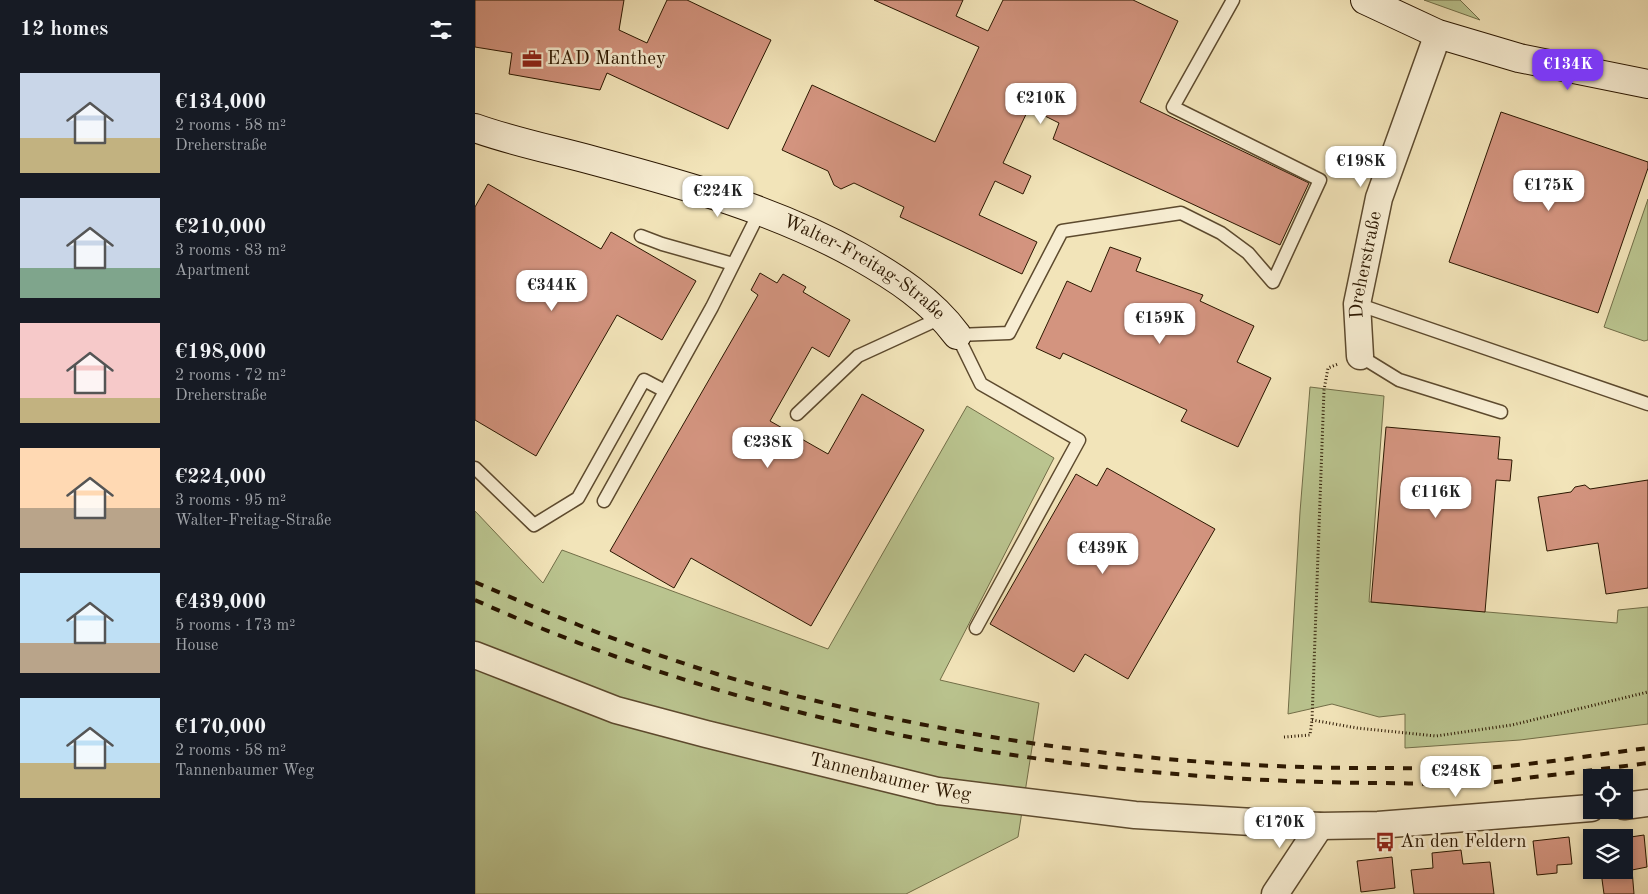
<!DOCTYPE html>
<html lang="en">
<head>
<meta charset="utf-8">
<style>
  :root { --surface:#171b24; --page:#20242c; --text:#f1f3f6; --muted:#9ea1a6; --accent:#7c3aed }
  body { margin:0; font-family:"Old Standard TT",serif; background:var(--page); color:var(--text); height:100vh; display:flex; flex-direction:column; font-size:19px; white-space:nowrap }
  * { box-sizing:border-box; margin:0 }
  p { font-size:16px; color:var(--muted) }
  .icon { flex:none; width:28px; height:28px; fill:none; stroke:currentColor; stroke-width:2; stroke-linecap:round; stroke-linejoin:round }
  .map { position:relative; flex:1; overflow:hidden }
  .drawer { display:flex; flex-direction:column; background:var(--surface); width:475px }
  .drawer>* { flex:none }
  .buttons { position:absolute; left:1108px; top:769px; display:grid; gap:10px }
  .buttons a { display:grid; place-items:center; width:50px; height:50px; border-radius:0px; background:var(--surface); box-shadow:0 2px 8px #0003; font-size:25px }
  .price { position:absolute; translate:-50% -42px; padding:0 11px; border-radius:10px; background:#fff; color:#222; font-size:16px; line-height:32px; filter:drop-shadow(0 1px 2px #0008) }
  .price::after { content:''; position:absolute; left:50%; top:30px; width:15px; height:11px; margin-left:-8px; background:inherit; clip-path:polygon(0 0,100% 0,50% 100%) }
  .price.on { background:var(--accent); color:#fff }
  ul { padding:0; list-style:none }
  li { display:flex; align-items:center; gap:15px; height:125px; padding:0 20px }
  li span { display:grid; place-items:center; flex:none; width:140px; height:100px; border-radius:0px; color:#555 }
  li>.icon { margin-inline-start:auto }
  span .icon { width:60px; height:60px; fill:#fffc; stroke-width:1 }
  li b { font-size:21px }
  h2 { display:flex; justify-content:space-between; align-items:center; height:60px; padding:0 20px; font-size:21px }
  main { display:flex; flex:1; min-height:0 }
  .map>svg:first-child { display:block }
  .green { fill:#bac48f; stroke:#726e48 }
  .building { fill:#d3947f; stroke:#2b1700 }
  .lines { fill:none; stroke-linecap:round; stroke-linejoin:round }
  .lane-casing { stroke:#5d4a2e; stroke-width:15 }
  .street-casing { stroke:#5d4a2e; stroke-width:29 }
  .secondary-casing { stroke:#2b1700; stroke-width:30 }
  .path { stroke:#2b1700; stroke-width:3; stroke-dasharray:1 2.5; stroke-linecap:butt }
  .lane { stroke:#f7edd2; stroke-width:12 }
  .street { stroke:#f7edd2; stroke-width:26 }
  .secondary { stroke:#f7edd2; stroke-width:28 }
  .rail { stroke:#2b1700; stroke-width:4; stroke-dasharray:9 9; stroke-linecap:butt }
  .labels { text-anchor:middle; dominant-baseline:central; stroke-width:5; stroke-linejoin:round; paint-order:stroke }
  .poi-label { font-size:19px; fill:#2b1700; stroke:#f7edd2; text-anchor:start }
  .street-label { font-size:19px; fill:#2b1700; stroke:#f7edd2 }
</style>
</head>
<body>
<main>
<section class="drawer">
<h2>12 homes<svg class="icon" aria-label="filters" viewBox="0 0 24 24"><path d="M4 7h16M4 17h16"/><circle cx="9" cy="7" r="2"/><circle cx="15" cy="17" r="2"/></svg></h2>
<ul>
<li><span style="background:linear-gradient(#c9d6e8 65%,#c2b280 0)"><svg class="icon" aria-label="home" viewBox="0 0 24 24"><path d="M3 11l9-7 9 7M6 9v11h12V9"/></svg></span><div><b>€134,000</b><p>2 rooms · 58 m²</p><p>Dreherstraße</p></div></li>
<li><span style="background:linear-gradient(#c9d6e8 70%,#7fa58c 0)"><svg class="icon" aria-label="home" viewBox="0 0 24 24"><path d="M3 11l9-7 9 7M6 9v11h12V9"/></svg></span><div><b>€210,000</b><p>3 rooms · 83 m²</p><p>Apartment</p></div></li>
<li><span style="background:linear-gradient(#f6c9c9 75%,#c2b280 0)"><svg class="icon" aria-label="home" viewBox="0 0 24 24"><path d="M3 11l9-7 9 7M6 9v11h12V9"/></svg></span><div><b>€198,000</b><p>2 rooms · 72 m²</p><p>Dreherstraße</p></div></li>
<li><span style="background:linear-gradient(#ffd9b3 60%,#b9a48a 0)"><svg class="icon" aria-label="home" viewBox="0 0 24 24"><path d="M3 11l9-7 9 7M6 9v11h12V9"/></svg></span><div><b>€224,000</b><p>3 rooms · 95 m²</p><p>Walter-Freitag-Straße</p></div></li>
<li><span style="background:linear-gradient(#bfe0f5 70%,#b9a48a 0)"><svg class="icon" aria-label="home" viewBox="0 0 24 24"><path d="M3 11l9-7 9 7M6 9v11h12V9"/></svg></span><div><b>€439,000</b><p>5 rooms · 173 m²</p><p>House</p></div></li>
<li><span style="background:linear-gradient(#bfe0f5 65%,#c2b280 0)"><svg class="icon" aria-label="home" viewBox="0 0 24 24"><path d="M3 11l9-7 9 7M6 9v11h12V9"/></svg></span><div><b>€170,000</b><p>2 rooms · 58 m²</p><p>Tannenbaumer Weg</p></div></li>
</ul>
</section>
<div class="map">
<svg width="1173" height="894" viewBox="0 0 1173 894">
  <rect width="100%" height="100%" fill="#f2e4b9"/>
  <filter id="stains"><feTurbulence type="fractalNoise" baseFrequency=".004" numOctaves="4"/><feColorMatrix values="0 0 0 0 .2 0 0 0 0 .09 0 0 0 0 .02 0 0 0 .5 -.17"/></filter>
  <radialGradient id="worn" r=".72"><stop offset=".6" stop-color="#630" stop-opacity="0"/><stop offset="1" stop-color="#630" stop-opacity=".3"/></radialGradient>
  <g class="green">
    <polygon points="949,0 985,0 1005,20"/>
    <polygon points="1173,199 1173,340 1169,341 1129,327"/>
    <polygon points="835,387 909,396 894,602 1142,623 1143,610 1173,607 1173,724 1045,740 930,748 930,714 904,717 857,704 813,714 825,512"/>
    <polygon points="492,406 579,458 465,680 564,703 543,837 431,894 0,894 0,511 68,583 87,550 353,649"/>
  </g>
  <g class="building">
    <polygon points="0,0 149,0 144,30 172,43 192,0 212,0 296,40 253,129 132,73 125,90 34,74 37,53 0,47"/>
    <polygon points="399,0 488,0 481,16 513,31 528,0 658,0 703,21 665,102 834,183 805,245 578,139 584,123 554,108 528,163 556,176 548,194 520,181 504,215 562,242 547,274 425,217 429,207 379,183 366,189 359,185 353,171 307,150 337,85 460,142 504,47"/>
    <polygon points="1026,112 1173,162 1173,168 1123,313 974,262"/>
    <polygon points="13,184 126,249 136,232 221,281 187,340 142,315 61,456 0,420 0,207"/>
    <polygon points="635,247 666,258 661,271 728,295 725,301 779,326 762,362 796,378 763,447 706,421 712,410 588,353 585,359 561,348 592,281 616,292"/>
    <polygon points="285,273 302,283 308,274 331,287 328,292 375,320 354,357 337,347 295,421 353,454 387,394 449,430 336,626 216,558 199,588 135,551 283,295 276,290"/>
    <polygon points="911,427 1025,437 1023,459 1037,460 1035,481 1021,480 1010,612 896,602"/>
    <polygon points="632,468 740,529 653,679 610,654 599,672 515,624 601,474 622,486"/>
    <polygon points="1173,480 1173,588 1131,594 1123,543 1072,551 1063,497 1096,492 1100,487 1110,485 1115,489"/>
    <polygon points="1169,835 1172,867 1157,870 1159,894 1129,894 1126,872 1149,870 1149,838"/>
    <polygon points="1094,837 1097,864 1082,865 1082,873 1062,875 1058,841"/>
    <polygon points="986,850 988,864 1015,862 1019,894 939,894 936,870 958,868 957,853"/>
    <polygon points="917,857 920,888 886,892 882,861"/>
  </g>
  <g class="lines">
    <defs>
      <g id="lane">
        <polyline points="166,236 187,244 258,264"/>
        <polyline points="882,304 1173,404"/>
        <polyline points="885,356 924,380 1026,412"/>
        <polyline points="322,414 383,356 468,317"/>
        <polyline points="0,468 59,525 103,498 169,380 190,391"/>
        <polyline points="129,501 237,307 285,211"/>
        <polyline points="501,628 604,440 506,384 482,335 534,333 587,231 706,213 746,233 773,253 798,282 845,180 698,107 758,0"/>
      </g>
      <g id="street">
        <path id="s1" d="M885 356 882 304 904 198 963 34"/>
        <path id="s2" d="M0 655 141 710 231 734 463 791 660 815 845 826 903 825 1116 808"/>
        <polyline points="1149,806 1173,803"/>
        <polyline points="800,894 845,826"/>
      </g>
      <g id="secondary">
        <polyline points="890,0 963,34 1044,58 1173,84"/>
        <path id="s3" d="M0 128C39 142 80 150 120 161 210 185 301 210 383 256 420 277 456 300 482 335"/>
      </g>
    </defs>
    <use href="#lane" class="lane-casing"/>
    <use href="#street" class="street-casing"/>
    <use href="#secondary" class="secondary-casing"/>
    <g class="path">
      <polyline points="837,720 882,728 961,736 1037,725 1173,692"/>
      <polyline points="809,737 835,735 837,720 849,390 853,368 863,364"/>
    </g>
    <use href="#lane" class="lane"/>
    <use href="#street" class="street"/>
    <use href="#secondary" class="secondary"/>
    <g class="rail">
      <path d="M0 582C79 616 160 649 242 674 458 738 684 769 909 768 941 768 973 770 1005 768 1061 765 1118 755 1173 748"/>
      <path d="M0 600C282 727 595 781 903 783 937 783 971 785 1005 783 1023 783 1042 779 1059 777 1097 773 1135 768 1173 763"/>
    </g>
  </g>
  <defs>
    <symbol id="office-bare" viewBox="-9 -9 18 18"><path d="M-6-3h4V-5.5h4V-3h4V5H-6ZM-1-4.5V-3h2v-1.5ZM-6 0V1H6V0Z" fill="#8f2418" stroke="#f7edd2" stroke-width="2.5" paint-order="stroke"/></symbol>
    <symbol id="bus-bare" viewBox="-9 -9 18 18"><path d="M-5-6H5V4H4V6H2V4H-2V6H-4V4H-5ZM-3.5-4V0h7V-4ZM-3.5 1.2v1.5H-2V1.2ZM2 1.2v1.5H3.5V1.2Z" fill="#8f2418" stroke="#f7edd2" stroke-width="2.5" paint-order="stroke"/></symbol>
  </defs>
  <g fill-rule="evenodd">
    <use href="#office-bare" x="43" y="45" width="28" height="28"/>
    <use href="#bus-bare" x="896" y="828" width="28" height="28"/>
  </g>
  <g class="labels">
    <g class="poi-label">
      <text x="72" y="59">EAD Manthey</text>
      <text x="925" y="842">An den Feldern</text>
    </g>
    <g class="street-label">
      <text stroke="none"><textPath href="#s1" startOffset="92">Dreherstraße</textPath></text>
      <text stroke="none"><textPath href="#s3" startOffset="416">Walter-Freitag-Straße</textPath></text>
      <text stroke="none"><textPath href="#s2" startOffset="434">Tannenbaumer Weg</textPath></text>
    </g>
  </g>
  <rect width="100%" height="100%" filter="url(#stains)"/>
  <rect width="100%" height="100%" fill="url(#worn)"/>
</svg>
<div class="buttons">
<a><svg class="icon" aria-label="locate" viewBox="0 0 24 24"><circle cx="12" cy="12" r="6"/><path d="M12 2v4M12 18v4M2 12h4M18 12h4"/></svg></a>
<a><svg class="icon" aria-label="layers" viewBox="0 0 24 24"><path d="M12 4l9 5-9 5-9-5zM3 14l9 5 9-5"/></svg></a>
</div>
<b class="price on" style="left:1093px;top:91px">€134K</b>
<b class="price" style="left:566px;top:125px">€210K</b>
<b class="price" style="left:886px;top:188px">€198K</b>
<b class="price" style="left:1074px;top:212px">€175K</b>
<b class="price" style="left:243px;top:218px">€224K</b>
<b class="price" style="left:77px;top:312px">€344K</b>
<b class="price" style="left:685px;top:345px">€159K</b>
<b class="price" style="left:293px;top:469px">€238K</b>
<b class="price" style="left:961px;top:519px">€116K</b>
<b class="price" style="left:628px;top:575px">€439K</b>
<b class="price" style="left:981px;top:798px">€248K</b>
<b class="price" style="left:805px;top:849px">€170K</b>
</div>
</main>
</body>
</html>
